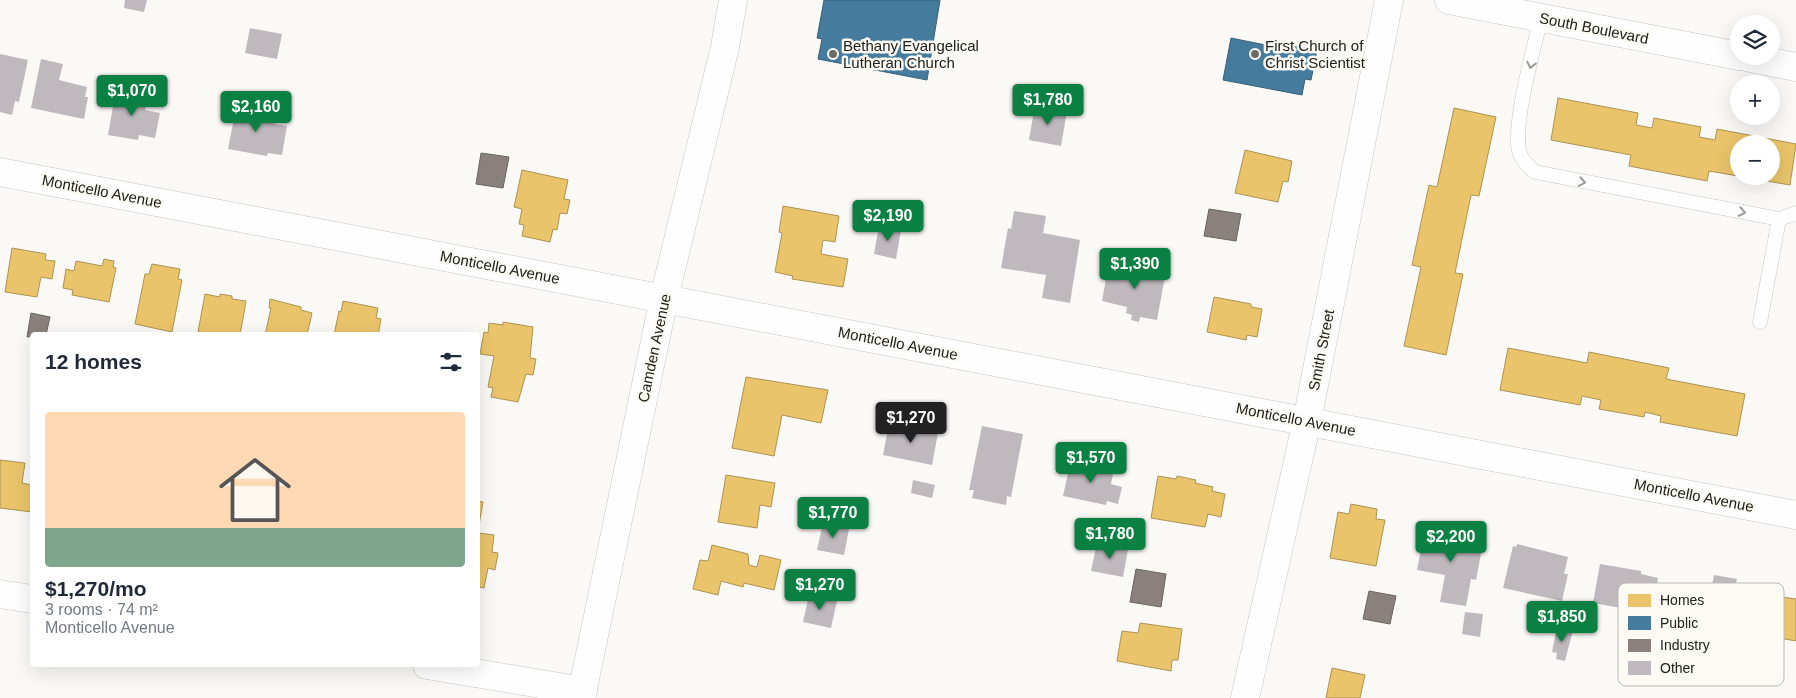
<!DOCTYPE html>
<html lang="en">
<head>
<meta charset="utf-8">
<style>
  :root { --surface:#fff; --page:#f6f6f7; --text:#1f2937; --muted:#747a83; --line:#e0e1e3; --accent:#0b8043 }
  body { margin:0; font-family:Arial,sans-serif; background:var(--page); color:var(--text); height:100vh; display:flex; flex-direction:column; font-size:19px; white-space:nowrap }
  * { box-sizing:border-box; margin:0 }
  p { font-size:16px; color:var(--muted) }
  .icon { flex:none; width:28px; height:28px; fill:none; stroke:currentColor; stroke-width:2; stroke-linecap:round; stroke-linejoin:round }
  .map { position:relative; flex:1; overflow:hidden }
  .side { position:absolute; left:30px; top:332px; width:450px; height:335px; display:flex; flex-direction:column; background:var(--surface); border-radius:5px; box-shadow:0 5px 20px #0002 }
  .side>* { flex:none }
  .tools { position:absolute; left:1730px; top:15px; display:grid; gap:10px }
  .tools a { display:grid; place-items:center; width:50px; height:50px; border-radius:50%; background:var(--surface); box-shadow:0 5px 20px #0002; font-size:25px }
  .price { position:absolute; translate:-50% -42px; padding:0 11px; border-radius:5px; background:var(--accent); color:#fff; font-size:16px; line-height:32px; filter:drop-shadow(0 1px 2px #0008) }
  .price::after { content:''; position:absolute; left:50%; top:30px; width:15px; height:11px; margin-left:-8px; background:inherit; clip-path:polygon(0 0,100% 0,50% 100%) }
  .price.on { background:#222; color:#fff }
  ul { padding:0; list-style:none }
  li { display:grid; align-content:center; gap:10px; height:265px; padding:0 15px }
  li+li { border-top:1px solid var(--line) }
  li span { display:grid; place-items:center; height:155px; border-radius:5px; color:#555 }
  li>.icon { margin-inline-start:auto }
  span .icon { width:90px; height:90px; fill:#fffc; stroke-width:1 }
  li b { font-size:21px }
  h2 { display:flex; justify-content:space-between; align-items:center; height:60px; padding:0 15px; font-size:21px }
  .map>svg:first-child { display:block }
  .homes { fill:#e9c46a; stroke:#ad9353; fill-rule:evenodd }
  .public { fill:#457b9d; stroke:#3a6077 }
  .industry { fill:#8a817c; stroke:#6a6460 }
  .building { fill:#bfb9bd }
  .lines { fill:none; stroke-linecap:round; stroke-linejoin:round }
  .service-casing { stroke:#c6c5c2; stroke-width:15 }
  .minor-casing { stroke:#c6c5c2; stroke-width:29 }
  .tertiary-casing { stroke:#c6c5c2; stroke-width:29 }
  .service { stroke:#fefefe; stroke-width:14 }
  .minor { stroke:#fefefe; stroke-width:28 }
  .tertiary { stroke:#fefefe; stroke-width:28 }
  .oneway { stroke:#9a9a99 }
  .poi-dot { fill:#6c6c69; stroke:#fcfaf4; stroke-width:2 }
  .labels { text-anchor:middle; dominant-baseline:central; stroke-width:5; stroke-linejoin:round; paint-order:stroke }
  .street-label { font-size:15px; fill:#20201d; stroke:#fcfaf4 }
  .poi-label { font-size:15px; fill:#20201d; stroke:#fcfaf4; text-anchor:start }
  .key { fill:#fcfaf4; stroke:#bab9b4; stroke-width:1 }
  .key-label { font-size:14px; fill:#20201d }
</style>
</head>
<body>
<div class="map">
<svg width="1796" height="698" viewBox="0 0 1796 698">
  <rect width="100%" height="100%" fill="#faf9f6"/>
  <g class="homes">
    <path d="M1558 98 1638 113 1636 125 1652 128 1654 118 1701 127 1699 137 1715 140 1717 129 1796 144 1790 185 1709 171 1707 181 1629 166 1631 155 1551 140ZM1739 144H1771V176H1739Z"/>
    <polygon points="1454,108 1496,117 1479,196 1471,195 1455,273 1463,274 1446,355 1404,346 1421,267 1412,265 1429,185 1437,187"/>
    <polygon points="1245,150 1292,161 1288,182 1283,181 1278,202 1235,193"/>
    <polygon points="522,170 568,180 564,199 570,200 567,214 560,213 557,230 553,229 550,242 522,236 524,225 519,224 522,209 514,207"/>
    <polygon points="783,206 839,216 835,242 823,240 821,254 848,259 843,287 792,279 793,276 775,272 782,233 779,232"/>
    <polygon points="12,248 46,254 45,260 55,261 52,279 41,277 37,297 5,292"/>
    <polygon points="104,259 114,261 113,267 116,268 109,302 72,295 73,290 63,288 66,269 74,271 76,261 102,266"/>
    <polygon points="152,264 180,269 178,279 182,280 172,332 135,324 145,274 149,274"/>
    <polygon points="205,294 220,297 220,294 232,296 232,299 246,301 240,335 217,335 198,332"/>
    <polygon points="1214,297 1251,304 1251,307 1262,309 1257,337 1247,335 1246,340 1207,332"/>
    <polygon points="270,299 301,307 301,310 312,313 307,335 265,335 271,308 269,308"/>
    <polygon points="343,301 378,308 376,318 381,319 378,335 334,335 339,311 341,312"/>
    <polygon points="503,322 533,327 530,358 536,359 533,375 526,374 518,402 491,397 493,388 488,387 494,356 480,354 484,332 488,333 489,323 503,325"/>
    <polygon points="1508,348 1587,363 1589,352 1669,368 1666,379 1745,394 1737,436 1660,422 1661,416 1645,412 1644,417 1599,409 1601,400 1582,396 1580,405 1500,390"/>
    <polygon points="746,377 828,390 821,423 782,415 774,456 732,448"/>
    <polygon points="0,460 25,463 22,483 32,485 32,512 0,508"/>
    <polygon points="726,475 775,483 771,507 760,505 757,528 718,522"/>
    <polygon points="1158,476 1176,479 1177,476 1196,480 1195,483 1213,487 1212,491 1225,494 1221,517 1208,514 1205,527 1151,518"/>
    <polygon points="478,501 483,502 478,531"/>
    <polygon points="1351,504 1377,509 1376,519 1385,520 1376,566 1330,558 1338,512 1349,514"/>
    <polygon points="478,533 494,535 492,552 498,553 495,570 488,568 484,588 478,587"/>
    <polygon points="712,545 748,554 749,565 757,567 760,555 781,560 774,590 744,583 743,587 721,581 718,595 693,589 700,560 708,561"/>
    <polygon points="1775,596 1796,599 1796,641 1768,636"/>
    <polygon points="1140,623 1182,629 1178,660 1172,660 1171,671 1117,661 1122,631 1138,633"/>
    <polygon points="1332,668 1365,675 1360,698 1326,698"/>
  </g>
  <g class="public">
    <polygon points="824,0 940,0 927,80 818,59 822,39 817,38"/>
    <polygon points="1231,38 1290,50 1291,45 1317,50 1311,80 1305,79 1302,95 1223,80"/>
  </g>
  <g class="industry">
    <polygon points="481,153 509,157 503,188 476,184"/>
    <polygon points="1209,209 1241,214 1236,241 1204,236"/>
    <polygon points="31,313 50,317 46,335 27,337"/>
    <polygon points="1136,569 1166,574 1161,607 1130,602"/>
    <polygon points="1369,591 1396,596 1390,624 1363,619"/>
  </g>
  <g class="building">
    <polygon points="125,0 147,0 144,12 124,8"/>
    <polygon points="250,28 282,34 277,59 245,53"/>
    <polygon points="0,54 28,60 19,102 15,101 12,115 0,112"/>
    <polygon points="41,59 63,64 59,80 87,87 85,97 88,97 84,119 31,108"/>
    <polygon points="116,89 148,95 145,110 160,113 155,138 139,135 138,140 108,135"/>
    <polygon points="237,103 261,107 259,117 276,120 275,124 287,126 282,155 268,153 267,156 228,149"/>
    <polygon points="1035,105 1067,111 1061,146 1029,140"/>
    <polygon points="1014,211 1046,216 1043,233 1080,240 1070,303 1042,298 1046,275 1001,268 1008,228 1011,229"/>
    <polygon points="879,226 901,230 896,259 874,254"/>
    <polygon points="1109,262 1166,271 1157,320 1140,317 1139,322 1131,320 1132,315 1126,313 1127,307 1102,301"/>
    <polygon points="898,424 938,433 932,465 883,455 888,429 897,430"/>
    <polygon points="982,426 1023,434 1011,497 1007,496 1006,505 972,498 974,490 969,490"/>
    <polygon points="1071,460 1114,469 1111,484 1122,487 1118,504 1107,501 1106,505 1063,496"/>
    <polygon points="913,480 935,485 932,498 911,493"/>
    <polygon points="823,523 849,529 844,555 817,550"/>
    <polygon points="1425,529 1466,536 1465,540 1483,543 1476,580 1471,579 1466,606 1440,602 1445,575 1417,570"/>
    <polygon points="1097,543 1128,549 1123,577 1091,571"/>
    <polygon points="1517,544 1568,557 1564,574 1568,574 1562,601 1503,588 1513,546 1516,547"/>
    <polygon points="1600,564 1641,571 1641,574 1658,578 1649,626 1625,621 1627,609 1593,603"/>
    <polygon points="1714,575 1737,579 1735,588 1746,590 1739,632 1719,628 1720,623 1713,622 1712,629 1693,626 1701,583 1712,585"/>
    <polygon points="809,595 837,601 831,628 803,622"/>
    <polygon points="1465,612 1483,614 1480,637 1462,634"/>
    <polygon points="1557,627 1573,630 1565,661 1556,659 1557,653 1552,652"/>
  </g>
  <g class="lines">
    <defs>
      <g id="service">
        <path d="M1541 17C1534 49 1513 121 1519 151 1521 159 1529 167 1535 172L1779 219 1796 213"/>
        <polyline points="1760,322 1779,219"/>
      </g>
      <g id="minor">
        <polyline points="1449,0 1739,56"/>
        <polyline points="1741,56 1796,67"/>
        <polyline points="0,172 1796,515"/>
        <polyline points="0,594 32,599"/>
        <polyline points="427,665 583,691"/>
        <polyline points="1245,698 1307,421 1389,0"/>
      </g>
      <polyline id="tertiary" points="581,698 664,298 725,47 733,0"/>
    </defs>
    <use href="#service" class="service-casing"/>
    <use href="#minor" class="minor-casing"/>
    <use href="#tertiary" class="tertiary-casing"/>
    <use href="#service" class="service"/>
    <use href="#minor" class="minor"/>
    <use href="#tertiary" class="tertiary"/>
  </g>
  <defs><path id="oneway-chevron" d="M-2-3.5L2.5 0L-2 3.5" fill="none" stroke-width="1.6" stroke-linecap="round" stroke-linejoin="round" transform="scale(1.25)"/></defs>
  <g class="oneway">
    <use href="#oneway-chevron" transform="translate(1531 65) rotate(102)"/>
    <use href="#oneway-chevron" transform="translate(1582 182) rotate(11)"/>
    <use href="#oneway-chevron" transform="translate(1742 212) rotate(11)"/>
  </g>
  <g class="poi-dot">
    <circle cx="833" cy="54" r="5"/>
    <circle cx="1255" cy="54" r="5"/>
  </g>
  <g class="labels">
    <g class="street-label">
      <text transform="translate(1594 28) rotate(11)">South Boulevard</text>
      <text transform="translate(102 191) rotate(11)">Monticello Avenue</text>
      <text transform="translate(500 267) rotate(11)">Monticello Avenue</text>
      <text transform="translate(898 343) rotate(11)">Monticello Avenue</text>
      <text transform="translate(654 348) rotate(-78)">Camden Avenue</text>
      <text transform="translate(1321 350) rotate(-79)">Smith Street</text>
      <text transform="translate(1296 419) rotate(11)">Monticello Avenue</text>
      <text transform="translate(1694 495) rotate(11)">Monticello Avenue</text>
    </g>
    <g class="poi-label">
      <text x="843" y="45">Bethany Evangelical<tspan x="843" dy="17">Lutheran Church</tspan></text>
      <text x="1265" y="45">First Church of<tspan x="1265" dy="17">Christ Scientist</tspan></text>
    </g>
  </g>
  <rect x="1618" y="583" width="166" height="103" rx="8" class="key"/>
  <rect x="1628" y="594" width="23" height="13" fill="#e9c46a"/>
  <rect x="1628" y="616" width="23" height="14" fill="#457b9d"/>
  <rect x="1628" y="639" width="23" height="13" fill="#8a817c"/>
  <rect x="1628" y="661" width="23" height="14" fill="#bfb9bd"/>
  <g class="key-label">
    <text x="1660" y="605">Homes</text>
    <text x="1660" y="628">Public</text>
    <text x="1660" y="650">Industry</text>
    <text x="1660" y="673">Other</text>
  </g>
</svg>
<div class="tools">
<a><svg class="icon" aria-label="layers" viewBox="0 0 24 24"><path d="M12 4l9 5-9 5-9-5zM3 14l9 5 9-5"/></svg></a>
<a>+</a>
<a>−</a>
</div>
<b class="price" style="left:132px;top:117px">$1,070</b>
<b class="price" style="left:1048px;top:126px">$1,780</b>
<b class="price" style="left:256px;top:133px">$2,160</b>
<b class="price" style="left:888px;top:242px">$2,190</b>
<b class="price" style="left:1135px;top:290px">$1,390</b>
<b class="price on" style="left:911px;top:444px">$1,270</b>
<b class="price" style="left:1091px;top:484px">$1,570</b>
<b class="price" style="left:833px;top:539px">$1,770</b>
<b class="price" style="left:1110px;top:560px">$1,780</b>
<b class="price" style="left:1451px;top:563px">$2,200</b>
<b class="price" style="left:820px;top:611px">$1,270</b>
<b class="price" style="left:1562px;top:643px">$1,850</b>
<section class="side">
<h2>12 homes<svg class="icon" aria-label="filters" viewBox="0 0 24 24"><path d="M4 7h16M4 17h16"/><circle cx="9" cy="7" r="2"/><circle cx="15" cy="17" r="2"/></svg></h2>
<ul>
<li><span style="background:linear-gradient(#ffd9b3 75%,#7fa58c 0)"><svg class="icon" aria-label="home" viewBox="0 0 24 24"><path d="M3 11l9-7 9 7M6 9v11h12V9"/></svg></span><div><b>$1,270/mo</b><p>3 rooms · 74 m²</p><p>Monticello Avenue</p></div></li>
</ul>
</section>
</div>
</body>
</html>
